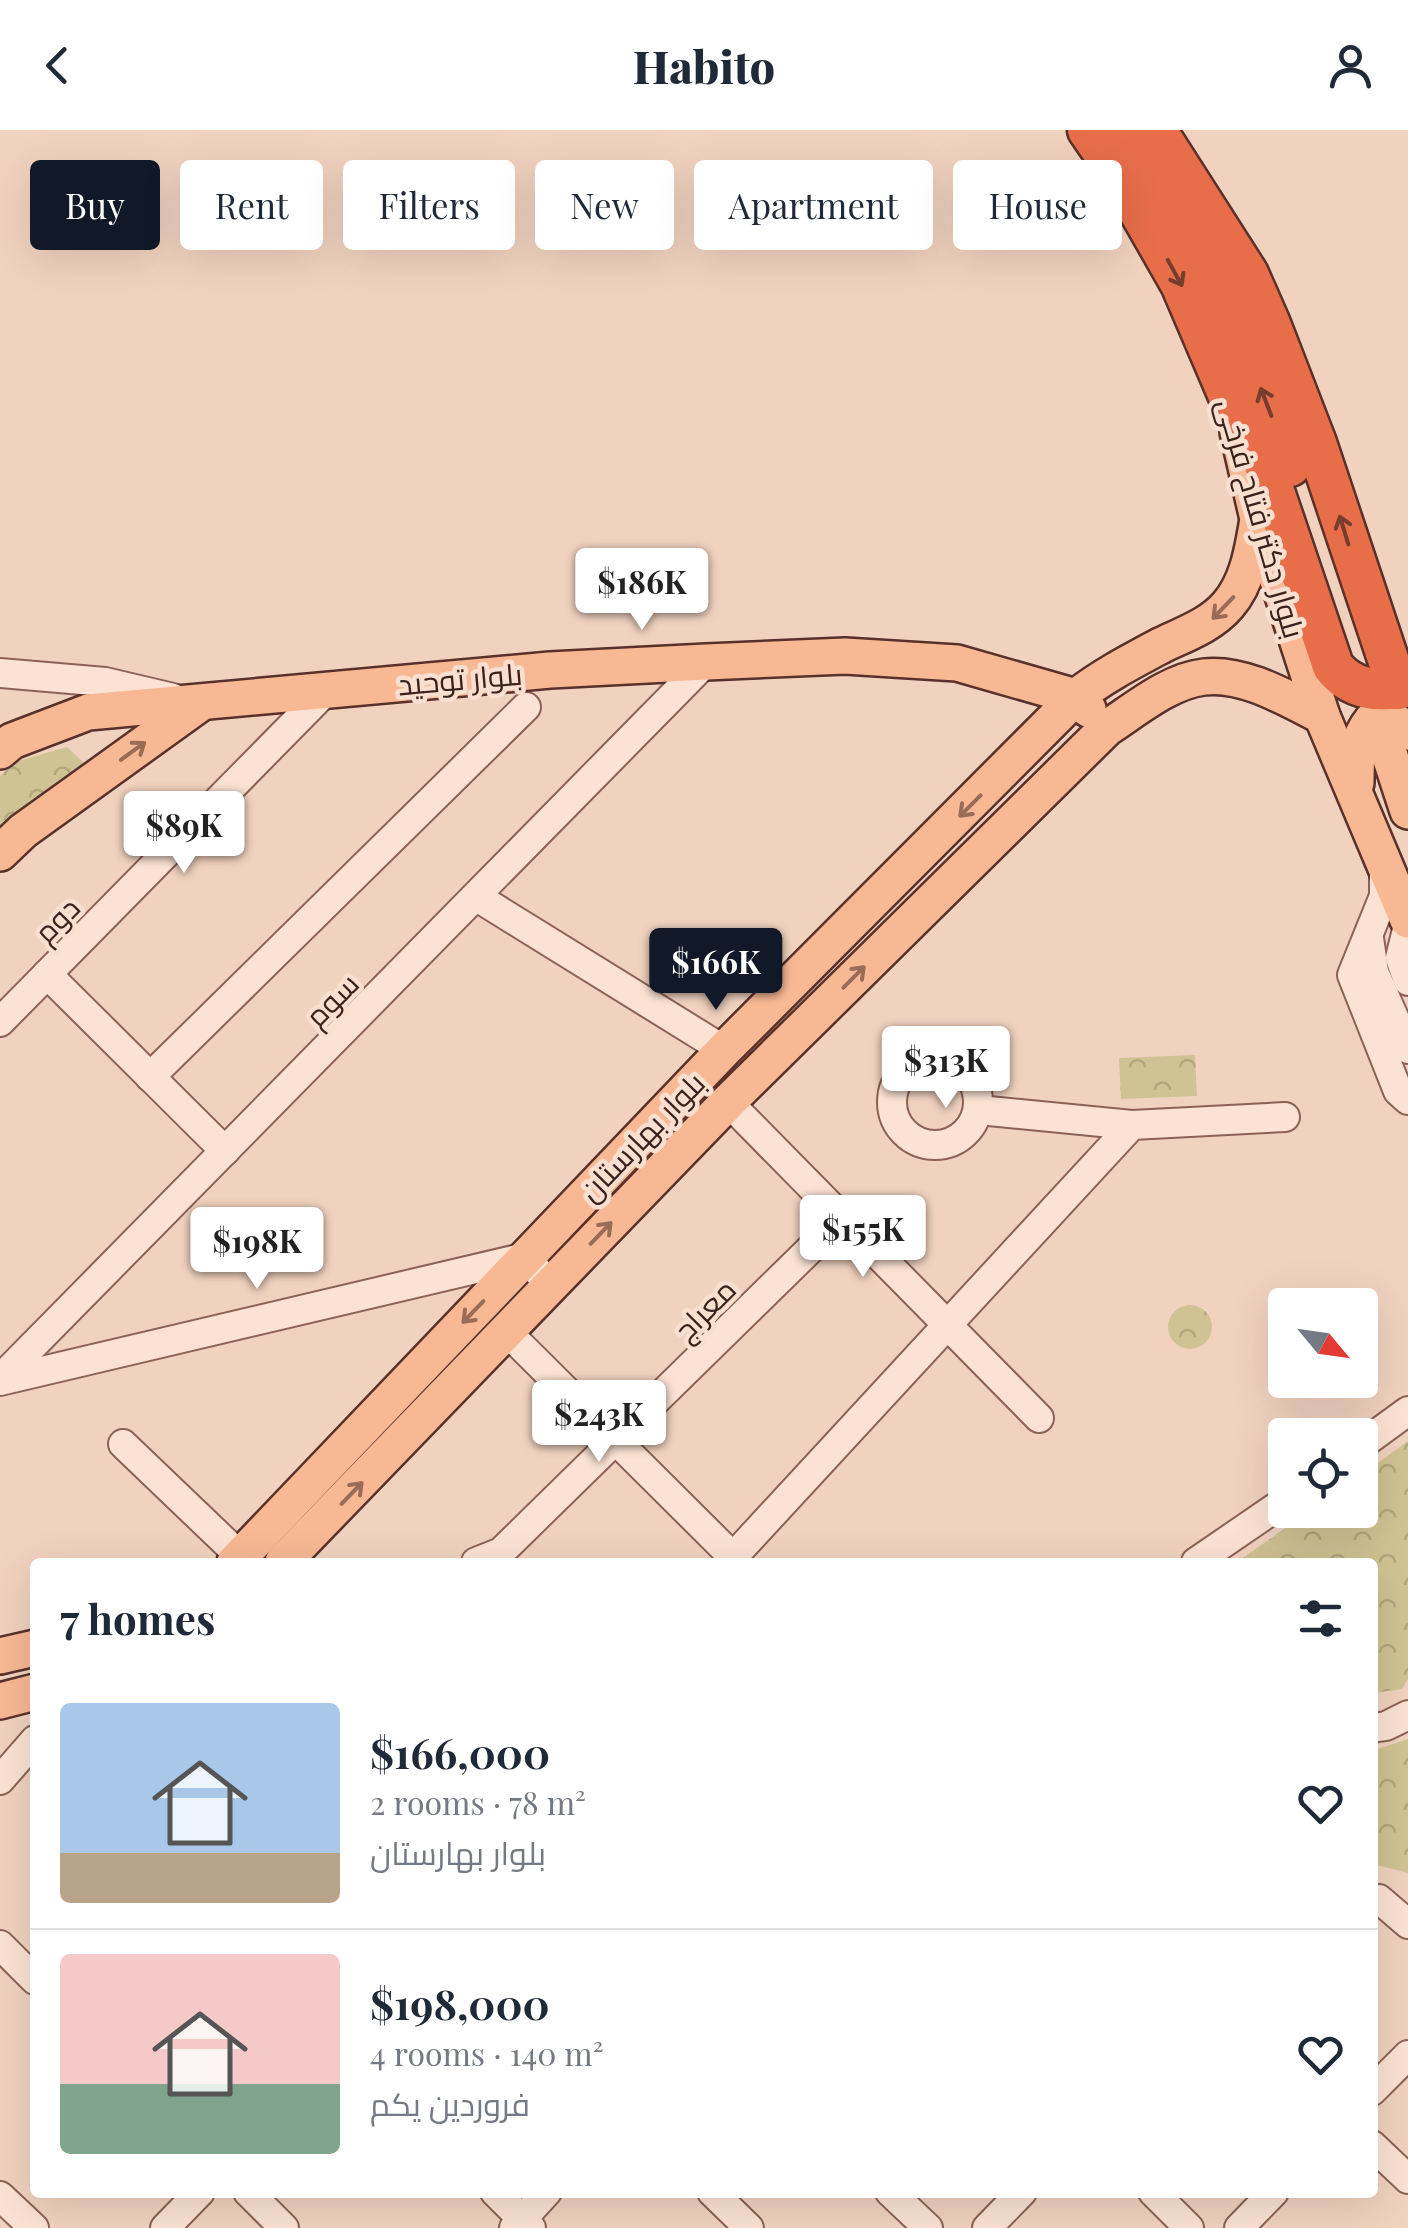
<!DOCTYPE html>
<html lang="en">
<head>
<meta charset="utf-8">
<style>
  :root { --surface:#fff; --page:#f6f6f7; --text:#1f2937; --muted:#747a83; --line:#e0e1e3; --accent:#111827 }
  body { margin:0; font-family:"Playfair Display",Cairo,serif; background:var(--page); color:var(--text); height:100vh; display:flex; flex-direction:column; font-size:38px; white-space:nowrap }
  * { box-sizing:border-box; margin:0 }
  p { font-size:32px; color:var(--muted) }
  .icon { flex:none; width:55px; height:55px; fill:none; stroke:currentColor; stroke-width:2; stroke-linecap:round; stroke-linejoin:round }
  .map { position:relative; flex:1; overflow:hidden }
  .side { position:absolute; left:30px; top:1428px; width:1348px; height:640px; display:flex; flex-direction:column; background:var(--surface); border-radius:10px; box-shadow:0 10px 40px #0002 }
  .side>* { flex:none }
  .guide { position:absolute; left:30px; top:30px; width:1350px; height:90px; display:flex; gap:20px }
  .needle { width:65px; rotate:119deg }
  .buttons { position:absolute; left:1268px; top:1158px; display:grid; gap:20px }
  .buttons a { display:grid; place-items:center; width:110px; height:110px; border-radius:10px; background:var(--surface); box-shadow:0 10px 40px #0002; font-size:50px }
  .price { position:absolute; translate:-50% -85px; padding:0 22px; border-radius:10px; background:#fff; color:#222; font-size:32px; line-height:65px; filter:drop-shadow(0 2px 5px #0008) }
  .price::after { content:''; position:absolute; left:50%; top:60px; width:30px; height:22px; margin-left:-15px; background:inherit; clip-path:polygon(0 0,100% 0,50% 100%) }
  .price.current { background:var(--accent); color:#fff }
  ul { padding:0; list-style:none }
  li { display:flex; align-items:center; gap:30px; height:250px; padding:0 30px }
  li+li { border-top:2px solid var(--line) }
  li span { display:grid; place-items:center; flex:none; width:280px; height:200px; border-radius:10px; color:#555 }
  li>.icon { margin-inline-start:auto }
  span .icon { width:120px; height:120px; fill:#fffc; stroke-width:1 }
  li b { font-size:42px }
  h2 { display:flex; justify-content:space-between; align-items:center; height:120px; padding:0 30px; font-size:42px }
  .chip { padding:0 35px; border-radius:10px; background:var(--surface); box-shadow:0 10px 40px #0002; font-size:35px; line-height:90px }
  .chip.current { background:var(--accent); color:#fff }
  header { display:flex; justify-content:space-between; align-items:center; height:130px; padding:0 30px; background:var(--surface); font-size:45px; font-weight:800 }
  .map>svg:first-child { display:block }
  .forest { fill:url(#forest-crowns) }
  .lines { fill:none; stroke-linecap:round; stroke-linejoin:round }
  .minor-casing { stroke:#8c6156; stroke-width:32 }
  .major-casing { stroke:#59312b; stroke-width:40 }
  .highway-casing { stroke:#59312b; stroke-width:45 }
  .minor { stroke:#fbe2d3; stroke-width:28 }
  .major { stroke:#f8b894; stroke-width:35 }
  .highway { stroke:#e86e49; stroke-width:40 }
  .oneway { stroke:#773c2c }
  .oneway2 { stroke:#996c58 }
  .labels { text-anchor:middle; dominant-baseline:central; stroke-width:9; stroke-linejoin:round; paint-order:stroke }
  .street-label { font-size:30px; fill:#3a211c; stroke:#f8dfd0 }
</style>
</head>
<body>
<header><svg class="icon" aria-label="back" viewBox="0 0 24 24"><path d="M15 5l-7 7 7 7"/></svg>Habito<svg class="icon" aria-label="person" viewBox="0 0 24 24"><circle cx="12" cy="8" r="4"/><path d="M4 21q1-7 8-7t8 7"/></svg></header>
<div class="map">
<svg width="1408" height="2098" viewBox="0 0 1408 2098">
  <defs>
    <pattern id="forest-crowns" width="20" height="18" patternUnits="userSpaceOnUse" patternTransform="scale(2.5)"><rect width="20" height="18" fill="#d0c393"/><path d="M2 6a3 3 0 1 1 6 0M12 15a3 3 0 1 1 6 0" fill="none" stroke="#b3a77e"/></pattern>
  </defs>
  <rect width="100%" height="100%" fill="#f1d2bf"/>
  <g class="forest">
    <polygon points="67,617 90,639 0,704 0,646 15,632"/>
    <polygon points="1195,925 1197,966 1121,969 1119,928"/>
    <circle cx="1190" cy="1197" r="22"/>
    <polygon points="1408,1311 1408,1549 1402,1559 1373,1563 1372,1432 1237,1432 1311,1380 1360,1380 1360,1346"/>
    <polygon points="1408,1609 1408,1743 1373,1734 1372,1621"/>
  </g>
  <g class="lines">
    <defs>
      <g id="minor">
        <polyline points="0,543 105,552 173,568"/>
        <polyline points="1384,738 1384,766 1352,845 1398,961 1408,970"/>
        <polyline points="477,767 724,920"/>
        <polyline points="1408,796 1400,828 1408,851"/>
        <polyline points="1369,808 1374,842 1408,919"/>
        <polyline points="47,844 225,1021"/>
        <polyline points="0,892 327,560"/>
        <circle cx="935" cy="972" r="43"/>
        <polyline points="150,947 526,577"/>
        <polyline points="728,972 1039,1288"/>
        <polyline points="979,980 1132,995"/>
        <polyline points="507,1202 733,1427 1132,995 1285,987"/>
        <polyline points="0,1249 706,532"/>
        <polyline points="0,1251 526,1127 550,1156"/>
        <polyline points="123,1314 241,1427"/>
        <polyline points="1360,1316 1408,1281"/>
        <polyline points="476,1432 501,1422 842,1088"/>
        <polyline points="1196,1432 1285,1371"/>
        <polyline points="1372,1598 1386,1596 1408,1585"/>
        <polyline points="0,1650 35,1610"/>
        <polyline points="1379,1769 1408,1794"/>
        <polyline points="0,1815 35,1850"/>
        <polyline points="1372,1961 1408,1925"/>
        <polyline points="1372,2015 1408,2049"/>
        <polyline points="248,2062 284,2098"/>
        <polyline points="495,2062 531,2098"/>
        <polyline points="712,2062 749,2098"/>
        <polyline points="890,2062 928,2098"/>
        <polyline points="1153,2062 1189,2098"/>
        <polyline points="0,2066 34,2098"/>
        <polyline points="165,2098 200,2062"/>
        <polyline points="514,2098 547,2062"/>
        <polyline points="987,2098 1022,2062"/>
        <polyline points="1239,2098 1274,2062"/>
      </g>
      <g id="major">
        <polyline points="1238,302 1258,389 1322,586 1408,790"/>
        <polyline points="1385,611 1408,681"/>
        <polyline points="0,621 12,611 88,582 550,540 706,532 845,526 957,533 1076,567 1088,579"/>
        <path d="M1356 653C1356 628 1356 610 1372 590L1390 587 1408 602"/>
        <polyline points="0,723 23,701 198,575"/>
        <path d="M235 1432 724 920 1076 567C1103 546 1132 531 1162 515 1185 504 1211 495 1228 475 1248 452 1253 419 1258 389"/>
        <path d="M283 1432 728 972 1107 598C1135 580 1169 551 1204 547 1244 542 1288 569 1322 586"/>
        <polyline points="0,1526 35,1518"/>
        <polyline points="0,1571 35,1562"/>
      </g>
      <g id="highway">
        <path d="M1088 0 1117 42 1181 154 1231 271 1262 326 1333 536C1351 560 1380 563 1408 556"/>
        <polyline points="1122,0 1168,67 1226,167 1290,336"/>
        <polyline points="1156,0 1248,144 1270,194 1316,313 1398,559"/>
      </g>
    </defs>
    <use href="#minor" class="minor-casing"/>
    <use href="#major" class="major-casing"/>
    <use href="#highway" class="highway-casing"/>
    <use href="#minor" class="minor"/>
    <use href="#major" class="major"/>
    <use href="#highway" class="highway"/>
  </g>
  <defs><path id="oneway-shaft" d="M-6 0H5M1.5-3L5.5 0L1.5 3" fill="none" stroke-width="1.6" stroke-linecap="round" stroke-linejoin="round" transform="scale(2.5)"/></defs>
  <g class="oneway">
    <use href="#oneway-shaft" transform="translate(1175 143) rotate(61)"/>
    <use href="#oneway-shaft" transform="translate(1266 272) rotate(-111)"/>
    <use href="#oneway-shaft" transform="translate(1344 400) rotate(-107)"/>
  </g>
  <g class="oneway2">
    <use href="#oneway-shaft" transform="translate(1223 478) rotate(134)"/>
    <use href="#oneway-shaft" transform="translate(133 621) rotate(-36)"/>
    <use href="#oneway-shaft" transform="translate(970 676) rotate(135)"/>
    <use href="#oneway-shaft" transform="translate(854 847) rotate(-45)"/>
    <use href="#oneway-shaft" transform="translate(601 1103) rotate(-46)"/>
    <use href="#oneway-shaft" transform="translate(473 1182) rotate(134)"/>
    <use href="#oneway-shaft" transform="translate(352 1363) rotate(-46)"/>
  </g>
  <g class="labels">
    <g class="street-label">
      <text transform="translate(1262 388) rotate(74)">بلوار دکتر فتاح فرخی</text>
      <text transform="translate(460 548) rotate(-5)">بلوار توحید</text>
      <text transform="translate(56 789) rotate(-45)">دوم</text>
      <text transform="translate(331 869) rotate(-45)">سوم</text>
      <text transform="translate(641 1006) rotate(-46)">بلوار بهارستان</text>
      <text transform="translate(704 1179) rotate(-45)">معراج</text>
    </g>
  </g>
</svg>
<div class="buttons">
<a><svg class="needle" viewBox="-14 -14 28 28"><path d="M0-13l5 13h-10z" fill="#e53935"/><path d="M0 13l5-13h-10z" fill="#747a83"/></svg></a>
<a><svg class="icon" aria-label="locate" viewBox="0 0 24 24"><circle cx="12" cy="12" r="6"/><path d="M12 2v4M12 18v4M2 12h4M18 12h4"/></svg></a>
</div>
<b class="price" style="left:642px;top:503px">$186K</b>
<b class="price" style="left:184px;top:746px">$89K</b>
<b class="price current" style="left:716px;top:883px">$166K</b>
<b class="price" style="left:946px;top:981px">$313K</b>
<b class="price" style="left:863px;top:1150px">$155K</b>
<b class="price" style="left:257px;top:1162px">$198K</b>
<b class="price" style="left:599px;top:1335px">$243K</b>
<div class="guide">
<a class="chip current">Buy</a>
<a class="chip">Rent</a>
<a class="chip">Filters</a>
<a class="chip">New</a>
<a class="chip">Apartment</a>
<a class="chip">House</a>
</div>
<section class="side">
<h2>7 homes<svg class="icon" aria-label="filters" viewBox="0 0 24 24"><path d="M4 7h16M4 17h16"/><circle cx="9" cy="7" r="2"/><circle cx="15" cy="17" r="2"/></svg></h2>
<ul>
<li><span style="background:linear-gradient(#a9c7e8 75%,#b9a48a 0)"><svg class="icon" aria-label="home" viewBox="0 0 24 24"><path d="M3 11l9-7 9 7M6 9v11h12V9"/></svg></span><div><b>$166,000</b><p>2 rooms · 78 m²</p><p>بلوار بهارستان</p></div><svg class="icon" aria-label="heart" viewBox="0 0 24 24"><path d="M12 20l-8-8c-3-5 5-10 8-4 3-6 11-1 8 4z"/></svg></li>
<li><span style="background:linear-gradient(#f6c9c9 65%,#7fa58c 0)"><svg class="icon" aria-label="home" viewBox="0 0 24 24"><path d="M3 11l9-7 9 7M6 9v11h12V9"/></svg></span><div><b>$198,000</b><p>4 rooms · 140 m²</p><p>فروردین یکم</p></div><svg class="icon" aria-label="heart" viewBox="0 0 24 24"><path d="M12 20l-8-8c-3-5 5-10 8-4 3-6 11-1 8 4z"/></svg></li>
</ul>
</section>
</div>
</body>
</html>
